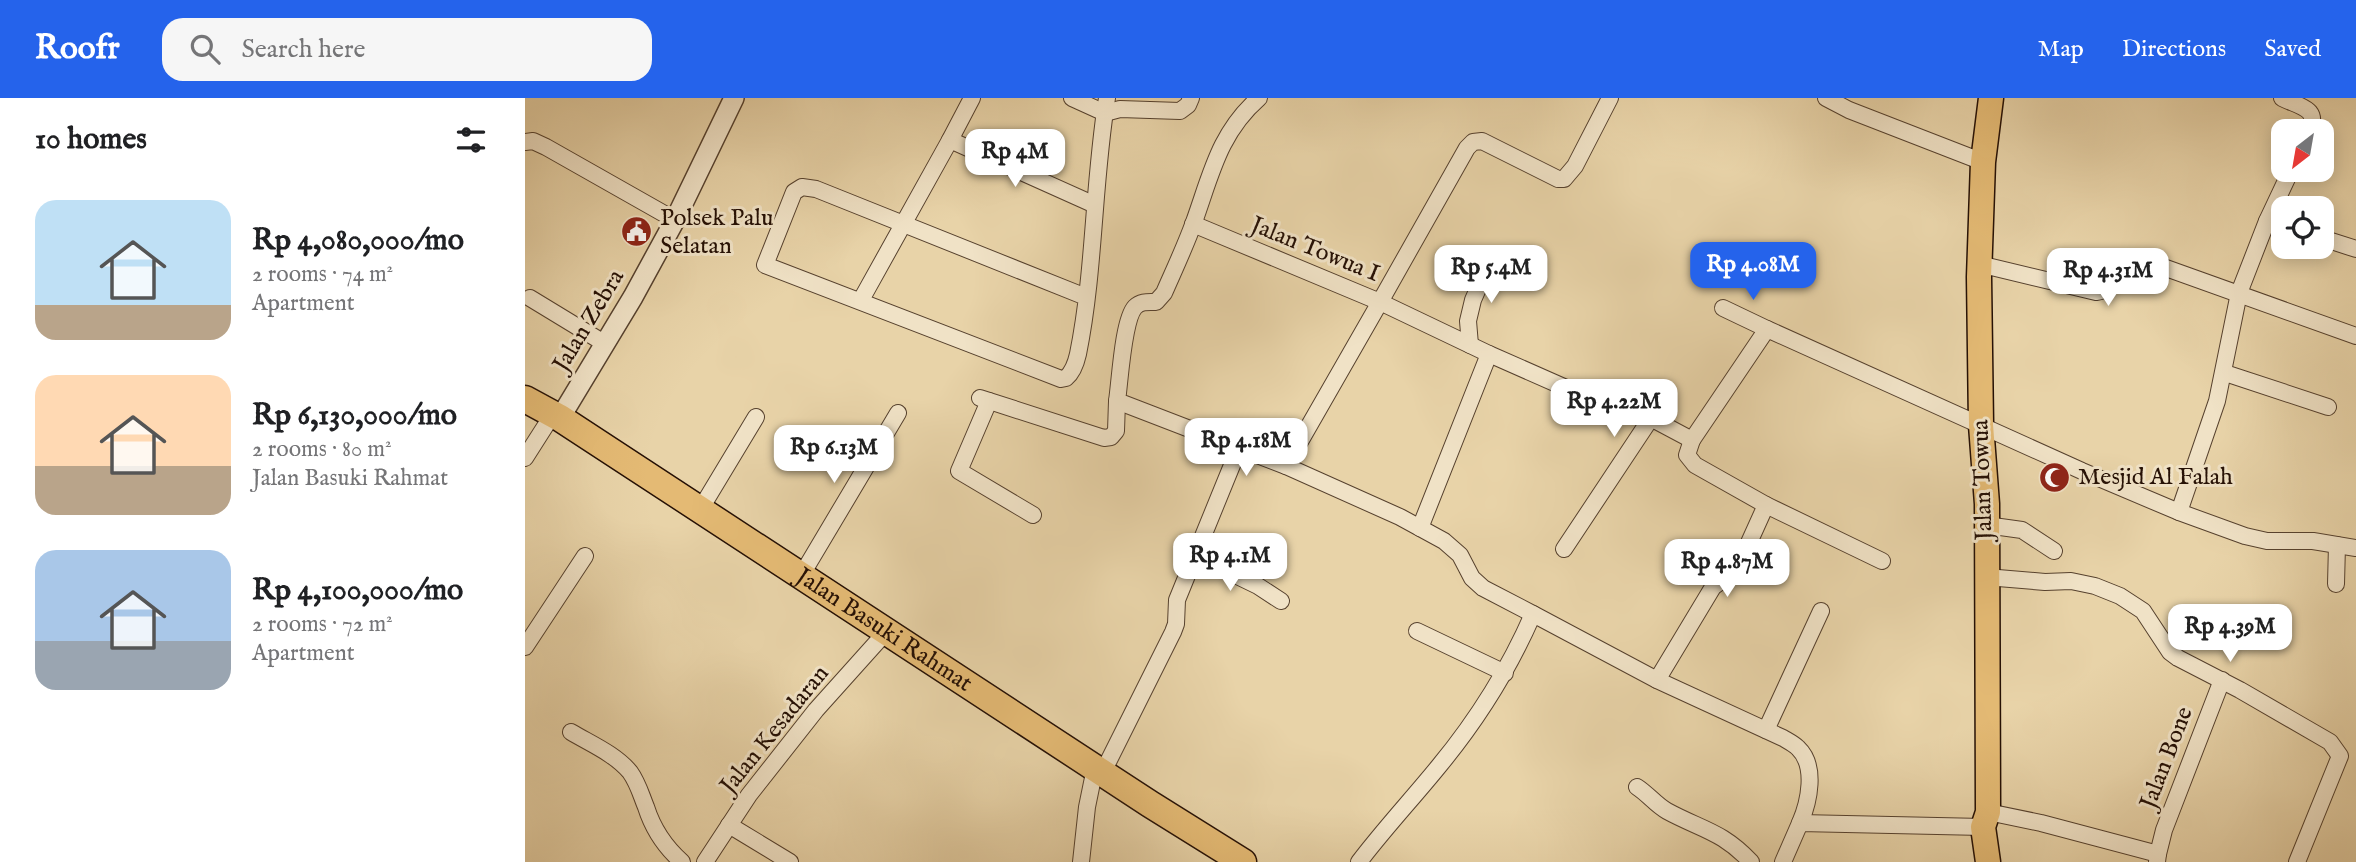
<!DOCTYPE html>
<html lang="en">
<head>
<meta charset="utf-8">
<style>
  :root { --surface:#fff; --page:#f6f6f6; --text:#202124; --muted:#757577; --accent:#2563eb }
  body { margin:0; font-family:"IM FELL English",serif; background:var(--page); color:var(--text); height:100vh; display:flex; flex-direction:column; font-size:26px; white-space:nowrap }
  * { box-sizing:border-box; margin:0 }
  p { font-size:23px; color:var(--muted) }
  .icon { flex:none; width:38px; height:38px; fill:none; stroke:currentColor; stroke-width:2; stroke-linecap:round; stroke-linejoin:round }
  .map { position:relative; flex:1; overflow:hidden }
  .details { display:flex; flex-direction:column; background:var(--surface); width:525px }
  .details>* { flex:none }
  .needle { width:46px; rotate:211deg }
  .fabs { position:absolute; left:1746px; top:21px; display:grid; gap:14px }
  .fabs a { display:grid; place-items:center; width:63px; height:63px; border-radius:14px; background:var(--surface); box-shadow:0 4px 18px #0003; font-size:35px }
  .price { position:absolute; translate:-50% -60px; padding:0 16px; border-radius:14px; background:#fff; color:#222; font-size:23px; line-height:46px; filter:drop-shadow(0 2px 4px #0008) }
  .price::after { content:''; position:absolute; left:50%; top:42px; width:21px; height:16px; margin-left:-10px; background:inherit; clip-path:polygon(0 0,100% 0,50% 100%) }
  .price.selected { background:var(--accent); color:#fff }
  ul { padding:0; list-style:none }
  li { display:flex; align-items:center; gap:21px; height:175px; padding:0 35px }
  li span { display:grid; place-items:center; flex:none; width:196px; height:140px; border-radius:21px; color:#555 }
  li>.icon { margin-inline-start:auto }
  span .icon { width:84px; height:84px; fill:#fffc; stroke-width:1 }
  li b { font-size:30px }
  h2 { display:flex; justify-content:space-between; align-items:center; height:84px; padding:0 35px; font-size:30px }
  header { display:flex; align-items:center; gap:42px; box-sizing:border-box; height:98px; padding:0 35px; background:var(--accent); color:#fff }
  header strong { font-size:33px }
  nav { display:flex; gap:38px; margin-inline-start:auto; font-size:24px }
  .search { width:490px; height:63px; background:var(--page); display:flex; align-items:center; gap:18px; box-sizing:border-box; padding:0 24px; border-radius:21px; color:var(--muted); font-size:26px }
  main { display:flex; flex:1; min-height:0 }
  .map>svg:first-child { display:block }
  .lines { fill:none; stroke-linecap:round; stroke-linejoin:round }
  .minor-casing { stroke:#56412e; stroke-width:18 }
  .tertiary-casing { stroke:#56412e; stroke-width:22 }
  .primary-casing { stroke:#251005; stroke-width:27 }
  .trunk-casing { stroke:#251005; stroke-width:29 }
  .minor { stroke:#f0e2c6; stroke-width:16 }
  .tertiary { stroke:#f0e2c6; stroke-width:19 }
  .primary { stroke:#e4ba74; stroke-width:24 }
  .trunk { stroke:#e4ba74; stroke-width:26 }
  .labels { text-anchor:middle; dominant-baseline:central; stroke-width:6; stroke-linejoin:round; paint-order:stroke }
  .poi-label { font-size:24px; fill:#251005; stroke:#f0e2c6; text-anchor:start }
  .street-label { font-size:24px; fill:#251005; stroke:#f0e2c6 }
</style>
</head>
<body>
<header>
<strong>Roofr</strong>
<div class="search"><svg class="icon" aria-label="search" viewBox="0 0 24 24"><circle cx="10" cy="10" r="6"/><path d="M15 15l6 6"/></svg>Search here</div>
<nav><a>Map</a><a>Directions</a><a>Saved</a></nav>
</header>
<main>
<section class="details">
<h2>10 homes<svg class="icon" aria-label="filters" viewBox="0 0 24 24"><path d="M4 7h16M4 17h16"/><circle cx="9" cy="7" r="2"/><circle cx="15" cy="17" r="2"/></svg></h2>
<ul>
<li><span style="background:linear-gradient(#bfe0f5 75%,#b9a48a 0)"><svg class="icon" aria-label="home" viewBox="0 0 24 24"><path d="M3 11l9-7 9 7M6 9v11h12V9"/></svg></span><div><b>Rp 4,080,000/mo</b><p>2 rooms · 74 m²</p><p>Apartment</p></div></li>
<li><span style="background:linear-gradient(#ffd9b3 65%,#b9a48a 0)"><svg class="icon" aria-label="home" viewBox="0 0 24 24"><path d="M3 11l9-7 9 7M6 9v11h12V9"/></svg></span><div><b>Rp 6,130,000/mo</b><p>2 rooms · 80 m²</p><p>Jalan Basuki Rahmat</p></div></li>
<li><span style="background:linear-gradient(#a9c7e8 65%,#9aa5b1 0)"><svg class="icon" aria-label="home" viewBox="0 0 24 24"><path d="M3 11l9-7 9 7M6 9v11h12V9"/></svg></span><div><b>Rp 4,100,000/mo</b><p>2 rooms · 72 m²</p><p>Apartment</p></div></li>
</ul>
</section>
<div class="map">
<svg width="1831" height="764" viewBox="0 0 1831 764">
  <rect width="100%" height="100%" fill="#e8d3a8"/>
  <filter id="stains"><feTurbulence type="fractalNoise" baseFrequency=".00286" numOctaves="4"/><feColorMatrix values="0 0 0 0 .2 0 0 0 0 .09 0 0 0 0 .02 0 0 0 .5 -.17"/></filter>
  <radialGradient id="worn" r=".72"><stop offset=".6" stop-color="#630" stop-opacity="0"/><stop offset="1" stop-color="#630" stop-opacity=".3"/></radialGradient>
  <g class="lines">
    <defs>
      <g id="minor">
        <polyline points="547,0 580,15 595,11 655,13 663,7 666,0"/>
        <polyline points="1301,0 1324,12 1458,64"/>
        <path d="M1757 0C1775 9 1795 10 1784 33"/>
        <polyline points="425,42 570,107"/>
        <polyline points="0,44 8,43 21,49 150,122"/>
        <polyline points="1742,123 1759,128"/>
        <polyline points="668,126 855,204 942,50 948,44 957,43 1033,81 1039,81 1050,68 1085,0"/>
        <polyline points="1797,140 1831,151"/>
        <path d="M1454 166 1571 194C1591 191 1606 171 1627 165L1831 238"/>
        <path d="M561 199 291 91 277 89 269 94 240 167 536 281 541 280C548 274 551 265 553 256 570 172 568 85 582 0"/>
        <polyline points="5,200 79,245"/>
        <polyline points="336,202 425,42 447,0"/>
        <polyline points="1198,210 1242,231"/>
        <polyline points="945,247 943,223 948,202 965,163"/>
        <polyline points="1700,275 1803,309"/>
        <polyline points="455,300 579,340 586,339 591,333 592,303"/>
        <polyline points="464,303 434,373 508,417"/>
        <polyline points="1167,342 1162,357 1170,367 1241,407 1357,463"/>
        <path d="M714 350 592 303C595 283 598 222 610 209 616 203 623 204 631 204L639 195C649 172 660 149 669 124 686 77 694 35 734 0"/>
        <polyline points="0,360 28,316"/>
        <polyline points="761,368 855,204 964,256 1066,301 1090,301 1167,342 1242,231 1557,373 1654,414 1720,438 1742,443 1788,443 1831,450"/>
        <polyline points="175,412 231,319"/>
        <polyline points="1654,414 1692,303 1714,195 1742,123 1766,72"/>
        <polyline points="1461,427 1497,432 1529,453"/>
        <polyline points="895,430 964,256"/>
        <polyline points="1039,451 1126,320"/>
        <polyline points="669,457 733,488 756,503"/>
        <polyline points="276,478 373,315"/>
        <polyline points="1461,479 1520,484 1546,483 1570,488 1595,498 1618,513 1645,554 1653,560 1715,592 1805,644 1815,658 1772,764"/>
        <polyline points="1811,486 1812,447"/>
        <polyline points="892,533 980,575"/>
        <polyline points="0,549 60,458"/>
        <polyline points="1132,582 1188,489 1208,475 1213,469 1241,407"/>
        <polyline points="1241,632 1296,513"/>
        <path d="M46 634C66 646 90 656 105 674 113 685 116 697 121 709 128 731 140 749 157 764"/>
        <polyline points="578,674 648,534 651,526 652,502 714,350 761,368 875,419 919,443 935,457 947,480 958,490 1008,516"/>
        <path d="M1112 689C1123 696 1131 707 1142 713 1177 732 1197 733 1226 764"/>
        <polyline points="1463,714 1516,725 1633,756 1632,764"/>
        <polyline points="204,727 265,764"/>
        <polyline points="1633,756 1639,732 1697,582"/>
        <polyline points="180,764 224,697 291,612 361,534"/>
        <polyline points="556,764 562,709 570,670"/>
        <path d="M834 764C859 731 888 700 914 668 952 622 984 571 1008 516L1132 582 1258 640C1263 643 1269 646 1273 650 1292 668 1284 704 1275 725"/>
        <polyline points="1258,764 1275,725 1458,729"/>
      </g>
      <polyline id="tertiary" points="35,320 108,199 150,122 209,0"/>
      <polyline id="primary" points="1463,764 1458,729 1463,714 1462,406 1456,327 1454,179 1458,64 1466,0"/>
      <g id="trunk">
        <path id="s1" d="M0 301 35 320 625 706 718 764"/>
      </g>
    </defs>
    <use href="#minor" class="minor-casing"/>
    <use href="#tertiary" class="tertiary-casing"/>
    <use href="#primary" class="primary-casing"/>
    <use href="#trunk" class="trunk-casing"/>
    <use href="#minor" class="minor"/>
    <use href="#tertiary" class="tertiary"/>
    <use href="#primary" class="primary"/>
    <use href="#trunk" class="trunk"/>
  </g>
  <defs>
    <symbol id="civic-disc" viewBox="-11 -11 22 22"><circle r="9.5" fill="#8f2418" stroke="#f0e2c6"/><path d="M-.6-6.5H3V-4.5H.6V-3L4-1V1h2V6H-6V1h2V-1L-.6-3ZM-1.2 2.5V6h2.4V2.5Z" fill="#fff"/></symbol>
    <symbol id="mosque-disc" viewBox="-11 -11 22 22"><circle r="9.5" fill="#8f2418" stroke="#f0e2c6"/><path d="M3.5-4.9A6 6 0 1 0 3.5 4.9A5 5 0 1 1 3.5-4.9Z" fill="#fff"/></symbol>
  </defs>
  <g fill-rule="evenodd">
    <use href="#civic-disc" x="94" y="116" width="35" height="35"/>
    <use href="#mosque-disc" x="1512" y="362" width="35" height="35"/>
  </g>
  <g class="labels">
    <g class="poi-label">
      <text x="135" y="120">Polsek Palu<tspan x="135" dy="28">Selatan</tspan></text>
      <text x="1553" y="379">Mesjid Al Falah</text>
    </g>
    <g class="street-label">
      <text transform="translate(790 152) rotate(22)">Jalan Towua I</text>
      <text transform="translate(64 223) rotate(-59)">Jalan Zebra</text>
      <text transform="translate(1458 382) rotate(-92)">Jalan Towua</text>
      <text stroke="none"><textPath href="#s1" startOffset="427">Jalan Basuki Rahmat</textPath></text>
      <text transform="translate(250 632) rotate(-51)">Jalan Kesadaran</text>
      <text transform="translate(1642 660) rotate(-69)">Jalan Bone</text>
    </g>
  </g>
  <rect width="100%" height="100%" filter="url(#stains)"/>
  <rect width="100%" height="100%" fill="url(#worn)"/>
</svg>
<div class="fabs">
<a><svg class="needle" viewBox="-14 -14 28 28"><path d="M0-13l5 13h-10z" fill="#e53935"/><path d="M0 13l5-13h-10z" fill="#757577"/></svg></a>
<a><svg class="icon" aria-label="locate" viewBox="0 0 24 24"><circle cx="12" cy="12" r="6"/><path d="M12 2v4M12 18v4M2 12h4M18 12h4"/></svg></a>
</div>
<b class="price" style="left:490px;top:91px">Rp 4M</b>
<b class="price selected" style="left:1228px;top:204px">Rp 4.08M</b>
<b class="price" style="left:966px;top:207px">Rp 5.4M</b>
<b class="price" style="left:1583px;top:210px">Rp 4.31M</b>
<b class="price" style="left:1089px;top:341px">Rp 4.22M</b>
<b class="price" style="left:721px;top:380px">Rp 4.18M</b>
<b class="price" style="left:309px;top:387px">Rp 6.13M</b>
<b class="price" style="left:705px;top:495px">Rp 4.1M</b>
<b class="price" style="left:1202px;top:501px">Rp 4.87M</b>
<b class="price" style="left:1705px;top:566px">Rp 4.39M</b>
</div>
</main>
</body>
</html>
